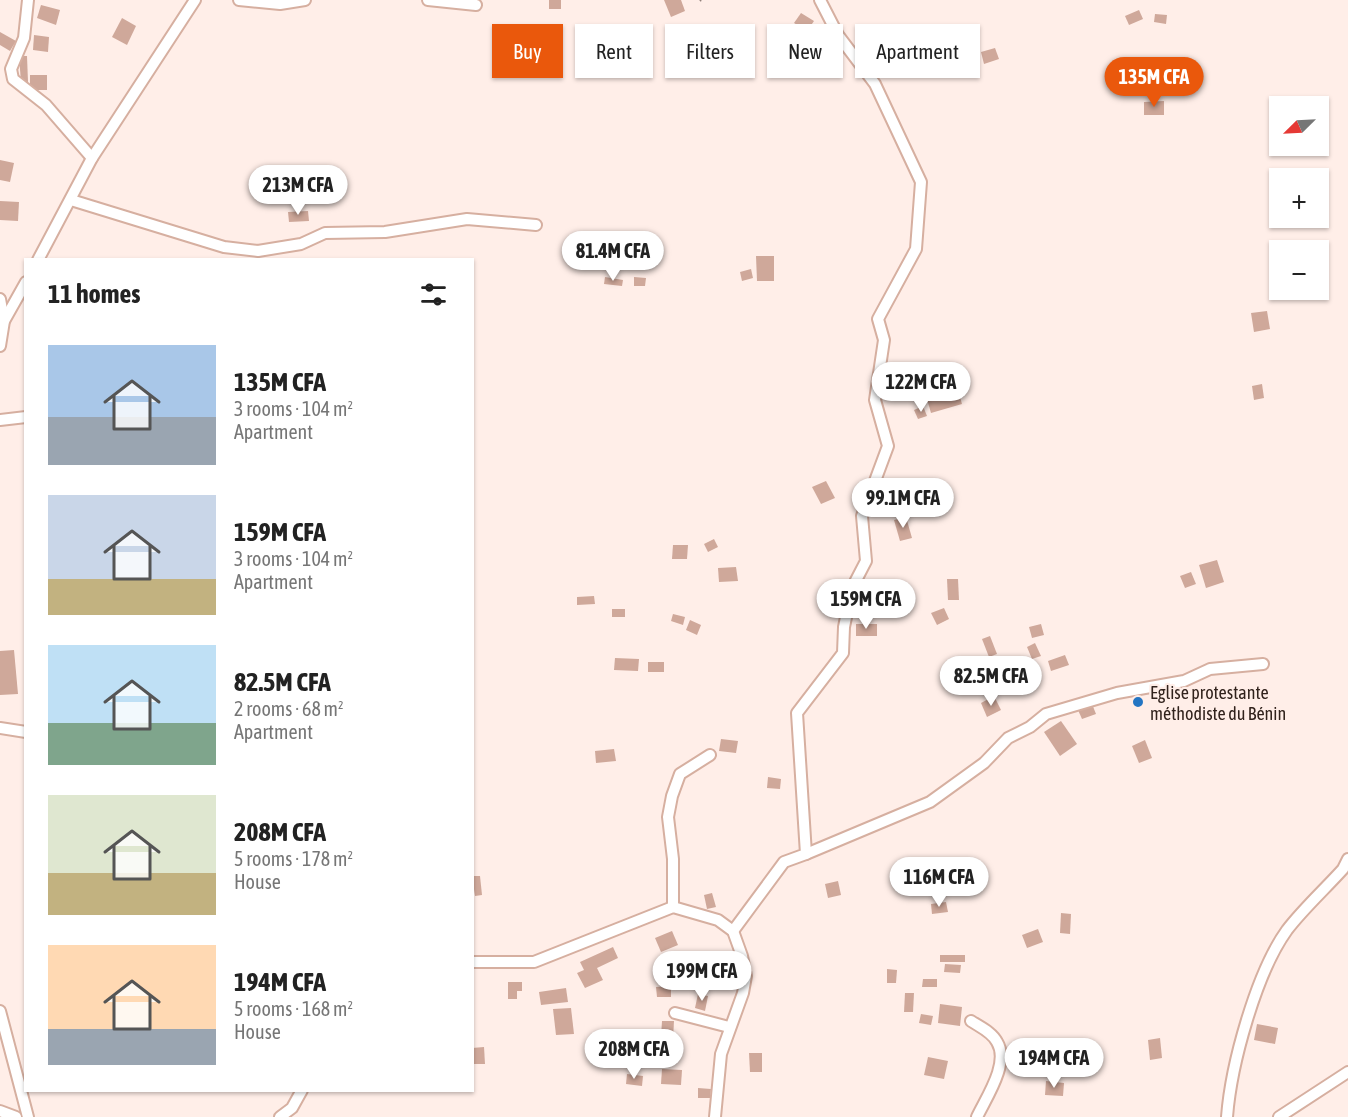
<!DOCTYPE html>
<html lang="en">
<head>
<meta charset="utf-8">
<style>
  :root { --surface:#fff; --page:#f2f2f2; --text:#222; --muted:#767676; --accent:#ea580c }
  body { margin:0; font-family:"Asap Condensed",sans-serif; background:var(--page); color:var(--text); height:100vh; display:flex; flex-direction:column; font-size:22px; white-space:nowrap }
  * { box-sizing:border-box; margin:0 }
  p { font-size:20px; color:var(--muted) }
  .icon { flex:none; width:33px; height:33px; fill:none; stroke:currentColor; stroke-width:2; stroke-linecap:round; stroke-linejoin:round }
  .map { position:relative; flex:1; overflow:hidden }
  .sheet { position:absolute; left:24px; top:258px; width:450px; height:834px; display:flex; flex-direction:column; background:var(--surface); border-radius:0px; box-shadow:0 2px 4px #0004 }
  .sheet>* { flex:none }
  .top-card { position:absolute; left:492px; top:24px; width:570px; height:54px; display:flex; gap:12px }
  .needle { width:39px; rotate:246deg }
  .tools { position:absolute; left:1269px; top:96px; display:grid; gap:12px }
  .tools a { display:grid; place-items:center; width:60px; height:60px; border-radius:0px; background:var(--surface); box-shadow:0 2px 4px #0004; font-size:30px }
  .price { position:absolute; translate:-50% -51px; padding:0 14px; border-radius:21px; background:#fff; color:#222; font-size:20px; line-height:39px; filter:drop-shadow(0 2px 3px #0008) }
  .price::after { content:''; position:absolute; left:50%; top:36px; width:18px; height:14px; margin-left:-9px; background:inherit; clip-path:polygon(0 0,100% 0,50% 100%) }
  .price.active { background:var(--accent); color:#fff }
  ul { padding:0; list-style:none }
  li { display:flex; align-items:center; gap:18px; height:150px; padding:0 24px }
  li span { display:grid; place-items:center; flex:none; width:168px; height:120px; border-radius:0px; color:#555 }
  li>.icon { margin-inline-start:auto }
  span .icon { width:72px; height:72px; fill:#fffc; stroke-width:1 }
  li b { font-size:26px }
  h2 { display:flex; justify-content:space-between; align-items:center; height:72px; padding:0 24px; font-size:26px }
  .chip { padding:0 21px; border-radius:0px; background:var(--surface); box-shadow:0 2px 4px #0004; font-size:21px; line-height:54px }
  .chip.active { background:var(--accent); color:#fff }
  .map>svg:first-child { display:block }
  .building { fill:#cfa89a }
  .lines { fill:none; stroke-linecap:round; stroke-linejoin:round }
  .minor-casing { stroke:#d6afa0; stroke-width:14 }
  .path { stroke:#91817b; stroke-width:2; stroke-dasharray:6 3; stroke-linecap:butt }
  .minor { stroke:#fff; stroke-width:10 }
  .poi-dot { fill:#2375c3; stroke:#ffeee8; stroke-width:2 }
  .labels { text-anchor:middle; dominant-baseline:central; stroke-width:4.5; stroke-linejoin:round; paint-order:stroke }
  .poi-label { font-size:18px; fill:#31221c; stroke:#ffeee8; text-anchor:start }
</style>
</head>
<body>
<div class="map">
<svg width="1348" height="1117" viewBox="0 0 1348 1117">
  <rect width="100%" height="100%" fill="#ffeee8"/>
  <g class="building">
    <rect x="549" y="0" width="12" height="9"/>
    <polygon points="664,0 681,0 685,11 671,17"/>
    <polygon points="41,5 60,10 56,25 37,18"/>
    <polygon points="1139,10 1143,19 1129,25 1125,16"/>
    <polygon points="801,13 814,21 807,31 794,23"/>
    <polygon points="1155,14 1167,15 1166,24 1154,22"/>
    <polygon points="122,18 136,26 127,45 112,37"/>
    <polygon points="0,32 16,41 10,51 0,45"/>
    <polygon points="34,35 49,37 48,52 33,50"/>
    <rect x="518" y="37" width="14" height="13"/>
    <polygon points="995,48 999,59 984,64 981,52"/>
    <polygon points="558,53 561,71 540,75 537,56"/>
    <polygon points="19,56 27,56 28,82 21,82"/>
    <polygon points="534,62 536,70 517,73 515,65"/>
    <rect x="30" y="75" width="17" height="15"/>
    <polygon points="1164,101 1164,115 1144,115 1144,102"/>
    <polygon points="0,160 14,163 10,182 0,180"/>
    <polygon points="0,201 19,202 18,221 0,220"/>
    <polygon points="308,211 309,221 289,222 288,212"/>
    <polygon points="756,256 774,256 774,281 757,281"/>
    <polygon points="751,269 753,278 742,281 740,272"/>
    <polygon points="605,277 623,280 622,286 604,284"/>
    <polygon points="634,277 646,278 645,286 634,286"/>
    <polygon points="1267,311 1270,329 1254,332 1251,313"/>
    <polygon points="1262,384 1264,398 1254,400 1252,386"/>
    <polygon points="958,390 962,404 931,413 927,399"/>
    <polygon points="923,406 927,416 918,419 914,410"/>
    <polygon points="826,481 835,498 821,504 812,487"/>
    <polygon points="906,517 912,538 900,541 894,520"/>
    <polygon points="714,539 718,547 708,552 704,544"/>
    <polygon points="673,545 688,545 687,559 672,559"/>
    <polygon points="1217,560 1224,582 1206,588 1199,565"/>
    <polygon points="736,567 738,581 719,582 718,568"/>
    <polygon points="1191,572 1196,584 1185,588 1180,576"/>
    <polygon points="947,579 958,579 959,600 948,600"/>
    <polygon points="594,596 595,604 577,605 577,597"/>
    <polygon points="944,608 949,619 937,625 931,613"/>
    <rect x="612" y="609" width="13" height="8"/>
    <polygon points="673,614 685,617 683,625 671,621"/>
    <polygon points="690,620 701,625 697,635 686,630"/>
    <rect x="856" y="624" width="21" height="12"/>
    <polygon points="1041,624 1044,635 1032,638 1029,627"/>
    <polygon points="990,636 997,654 989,657 982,639"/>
    <polygon points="1035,643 1041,656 1032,659 1027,647"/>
    <polygon points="14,650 18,694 0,695 0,651"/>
    <polygon points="1065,655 1069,665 1051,671 1048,661"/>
    <polygon points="615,658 639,659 638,671 614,670"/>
    <rect x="648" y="662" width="16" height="10"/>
    <polygon points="994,696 1001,710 987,717 981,703"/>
    <polygon points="1092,704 1096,714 1082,719 1078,710"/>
    <polygon points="1061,721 1077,744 1060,756 1044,732"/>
    <polygon points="721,739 738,741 736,753 719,751"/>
    <polygon points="1145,740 1152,758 1139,763 1132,746"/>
    <polygon points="614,749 616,761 596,763 595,751"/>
    <polygon points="768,777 781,779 780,789 767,788"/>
    <polygon points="472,876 480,876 482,895 475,896"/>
    <polygon points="838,881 841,895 828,898 825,884"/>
    <polygon points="712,893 716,907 707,909 704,895"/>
    <polygon points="946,902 948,912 932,914 931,904"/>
    <polygon points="1061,913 1071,914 1070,934 1060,933"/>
    <polygon points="1038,929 1043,942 1027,948 1022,935"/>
    <polygon points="672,931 678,945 661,952 655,938"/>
    <polygon points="613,947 618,958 597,968 603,980 585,988 577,973 584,970 580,962"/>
    <rect x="940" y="955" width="25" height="7"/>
    <polygon points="945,964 961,965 960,973 944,972"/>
    <polygon points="887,969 897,970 896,983 887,983"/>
    <polygon points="923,979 937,979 937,987 922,987"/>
    <polygon points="508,982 522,982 522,991 517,991 517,999 508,999"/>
    <polygon points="671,986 671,997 657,997 656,987"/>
    <polygon points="566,988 568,1002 541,1005 539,992"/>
    <polygon points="905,993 914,993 913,1012 904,1012"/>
    <polygon points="698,994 708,996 705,1011 695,1008"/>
    <polygon points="940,1004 962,1007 960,1026 938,1023"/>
    <polygon points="571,1008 574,1034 556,1035 553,1009"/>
    <polygon points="921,1014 933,1016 931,1025 919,1023"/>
    <polygon points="662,1021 674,1021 673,1039 661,1038"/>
    <polygon points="1257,1024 1278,1028 1275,1044 1254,1040"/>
    <polygon points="1160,1038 1162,1058 1150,1060 1148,1040"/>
    <polygon points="484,1047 485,1064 472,1064 472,1048"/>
    <polygon points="749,1053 762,1053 762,1072 750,1072"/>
    <polygon points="928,1057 948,1061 944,1079 924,1075"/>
    <polygon points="1045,1060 1056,1060 1057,1075 1046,1075"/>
    <polygon points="662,1069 682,1070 681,1085 661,1084"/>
    <polygon points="627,1074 643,1076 642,1086 626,1084"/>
    <polygon points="1046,1081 1064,1083 1063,1096 1045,1095"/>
    <polygon points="698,1088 711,1089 710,1098 698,1098"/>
  </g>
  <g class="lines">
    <defs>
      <g id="minor">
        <polyline points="28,0 24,38 11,69 13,79 46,105 92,158"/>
        <polyline points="239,0 280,4 305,0"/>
        <polyline points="428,0 476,5"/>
        <polyline points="71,200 224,247 258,251 301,244 325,233 385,232 467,219 536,225"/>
        <polyline points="38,260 92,158 195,0"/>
        <polyline points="0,299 4,321"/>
        <polyline points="0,346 4,321 26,282"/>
        <polyline points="0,420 26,417"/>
        <polyline points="0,728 26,732"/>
        <polyline points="806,854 930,802 984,763 1008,738 1030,727 1046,714 1117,693 1184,681 1210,669 1263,664"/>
        <polyline points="673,907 673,859 668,817 672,796 680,774 710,755"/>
        <polyline points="733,931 784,862 806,854 797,713 843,653 844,627 852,588 866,561 862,516 888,446 875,400 884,340 878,319 916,249 921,182 875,84 838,35 820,0"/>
        <polyline points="472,962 534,962 673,907 718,920 733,931 742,956 746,976 743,993 721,1054 715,1117"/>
        <polyline points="0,1011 28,1117"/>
        <polyline points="675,1013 729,1027"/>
        <path d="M971 1021C980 1027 992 1032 997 1042 1010 1063 986 1098 977 1117"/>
        <polyline points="0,1111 16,1117"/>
        <polyline points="280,1117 292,1108 302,1090"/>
        <path d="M1227 1117C1231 1065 1256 973 1287 930 1303 909 1325 889 1343 869L1348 859"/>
        <polyline points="1279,1117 1348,1072"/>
      </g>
    </defs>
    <use href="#minor" class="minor-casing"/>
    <polyline class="path" points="700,1 701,0"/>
    <use href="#minor" class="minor"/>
  </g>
  <circle class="poi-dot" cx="1138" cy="702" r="6"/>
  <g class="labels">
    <g class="poi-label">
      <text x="1150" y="692">Eglise protestante<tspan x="1150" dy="21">méthodiste du Bénin</tspan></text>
    </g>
  </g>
</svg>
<div class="tools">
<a><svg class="needle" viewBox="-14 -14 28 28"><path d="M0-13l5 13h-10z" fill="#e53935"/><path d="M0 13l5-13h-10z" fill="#767676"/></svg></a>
<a>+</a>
<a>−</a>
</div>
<b class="price active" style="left:1154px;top:108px">135M CFA</b>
<b class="price" style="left:298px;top:216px">213M CFA</b>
<b class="price" style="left:613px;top:282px">81.4M CFA</b>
<b class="price" style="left:921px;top:413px">122M CFA</b>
<b class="price" style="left:903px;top:529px">99.1M CFA</b>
<b class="price" style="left:866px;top:630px">159M CFA</b>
<b class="price" style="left:991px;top:707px">82.5M CFA</b>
<b class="price" style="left:939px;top:908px">116M CFA</b>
<b class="price" style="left:702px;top:1002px">199M CFA</b>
<b class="price" style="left:634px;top:1080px">208M CFA</b>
<b class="price" style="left:1054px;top:1089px">194M CFA</b>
<div class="top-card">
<a class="chip active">Buy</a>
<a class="chip">Rent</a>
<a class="chip">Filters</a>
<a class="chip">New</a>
<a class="chip">Apartment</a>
</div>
<section class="sheet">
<h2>11 homes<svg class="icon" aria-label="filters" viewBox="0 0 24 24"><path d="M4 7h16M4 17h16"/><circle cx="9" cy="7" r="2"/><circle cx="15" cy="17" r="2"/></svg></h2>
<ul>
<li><span style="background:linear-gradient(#a9c7e8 60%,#9aa5b1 0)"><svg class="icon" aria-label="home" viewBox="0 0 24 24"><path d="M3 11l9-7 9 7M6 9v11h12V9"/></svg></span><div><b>135M CFA</b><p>3 rooms · 104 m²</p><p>Apartment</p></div></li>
<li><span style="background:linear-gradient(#c9d6e8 70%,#c2b280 0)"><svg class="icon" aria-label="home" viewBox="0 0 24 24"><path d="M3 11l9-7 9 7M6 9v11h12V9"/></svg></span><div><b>159M CFA</b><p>3 rooms · 104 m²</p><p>Apartment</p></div></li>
<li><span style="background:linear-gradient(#bfe0f5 65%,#7fa58c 0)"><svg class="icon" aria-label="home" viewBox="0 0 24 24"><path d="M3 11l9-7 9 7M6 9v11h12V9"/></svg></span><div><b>82.5M CFA</b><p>2 rooms · 68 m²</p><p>Apartment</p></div></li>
<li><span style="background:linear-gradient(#dfe7d0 65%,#c2b280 0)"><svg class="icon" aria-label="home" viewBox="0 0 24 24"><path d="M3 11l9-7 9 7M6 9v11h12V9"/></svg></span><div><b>208M CFA</b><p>5 rooms · 178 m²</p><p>House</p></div></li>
<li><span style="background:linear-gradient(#ffd9b3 70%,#9aa5b1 0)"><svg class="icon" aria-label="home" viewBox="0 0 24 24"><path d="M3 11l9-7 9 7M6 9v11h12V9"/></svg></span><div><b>194M CFA</b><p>5 rooms · 168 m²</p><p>House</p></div></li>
</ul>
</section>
</div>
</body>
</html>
